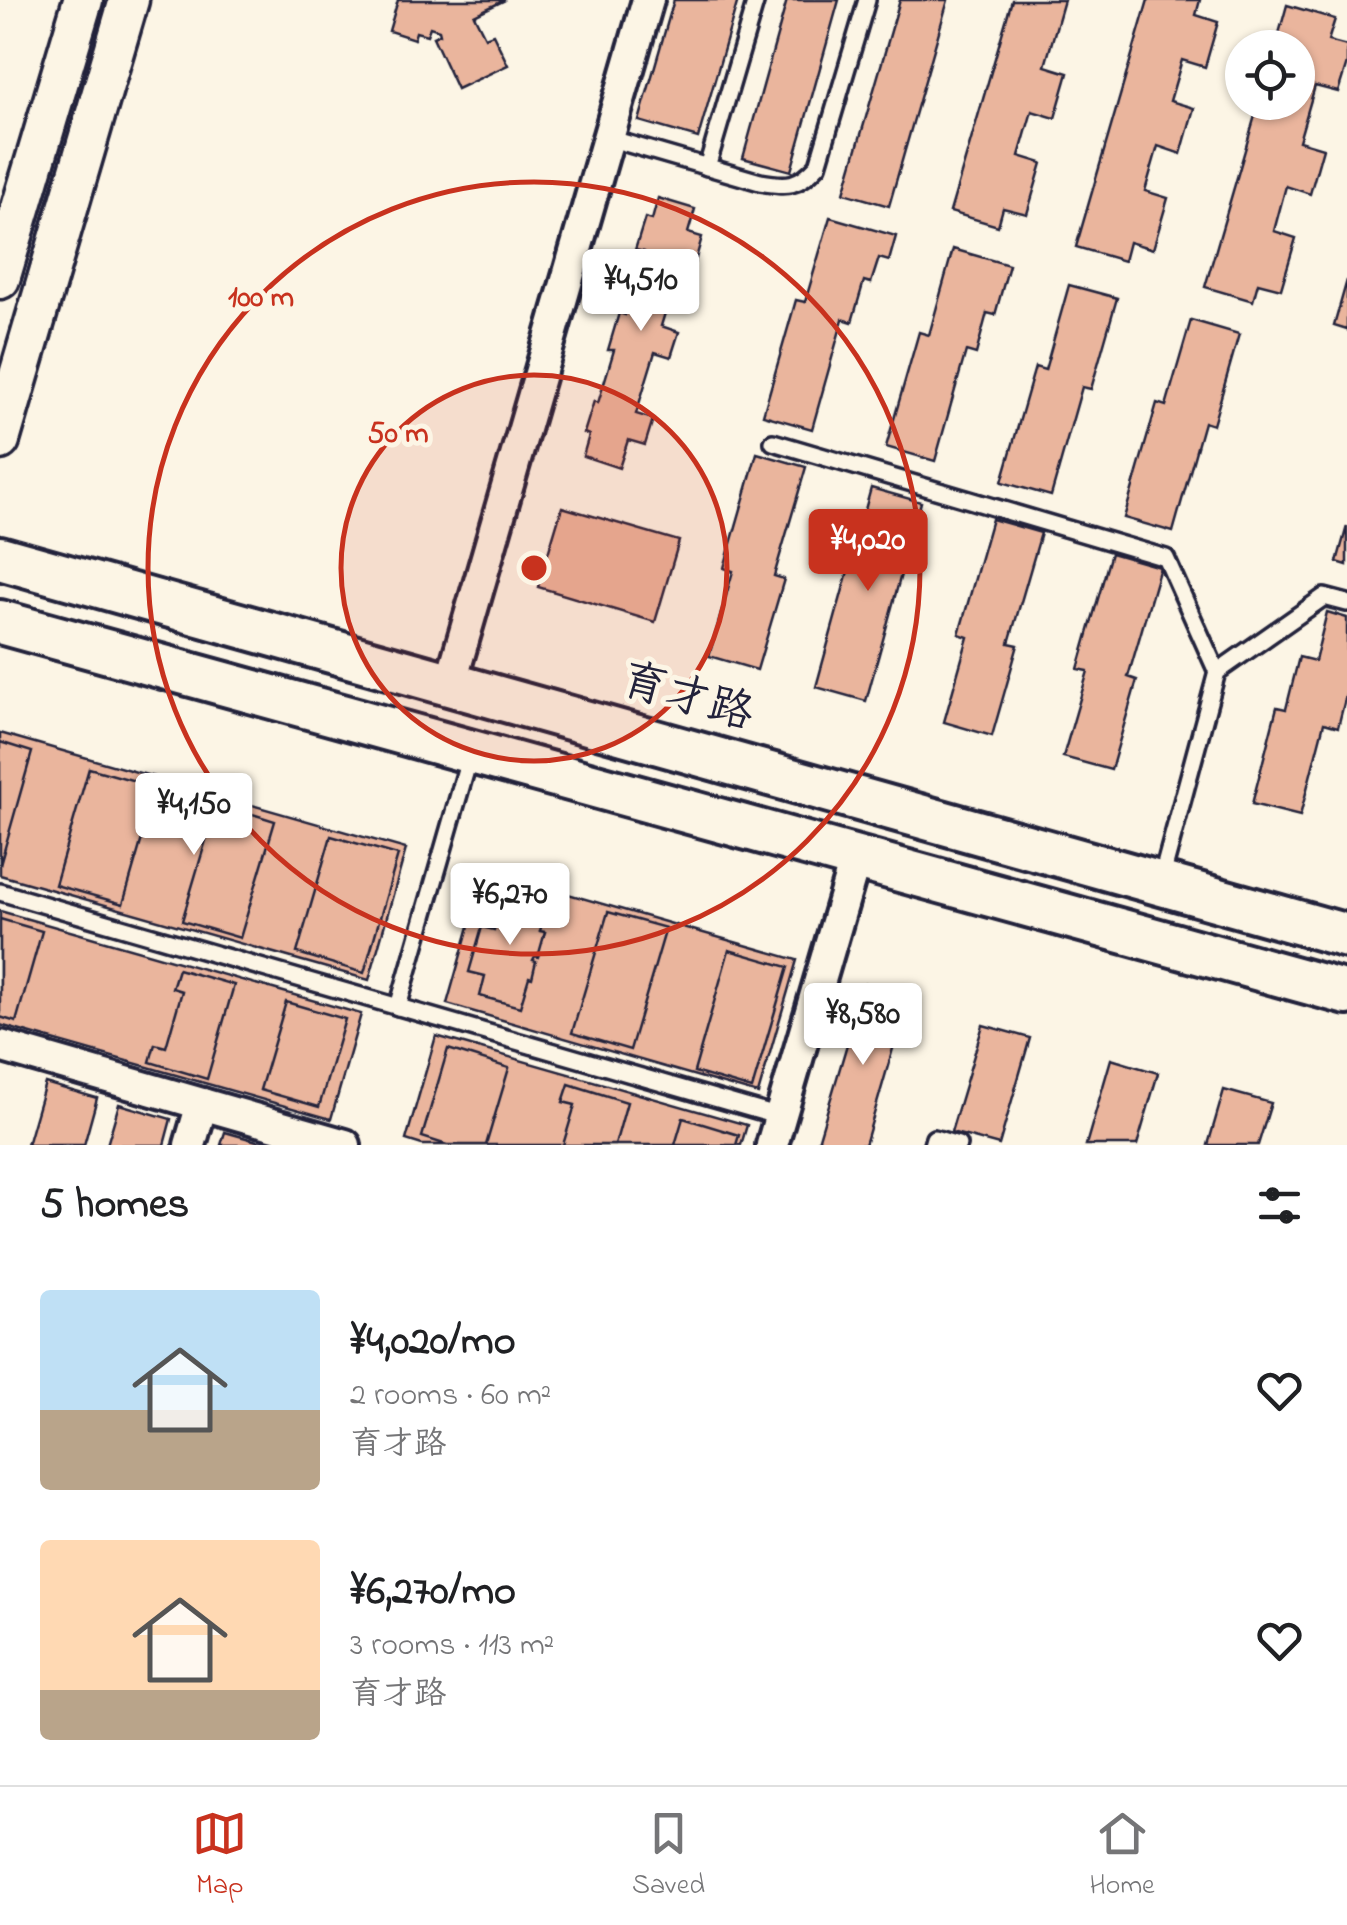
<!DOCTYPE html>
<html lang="en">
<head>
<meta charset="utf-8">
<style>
  :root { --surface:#fff; --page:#f6f6f6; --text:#202124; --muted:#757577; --line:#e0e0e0; --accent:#c8321e }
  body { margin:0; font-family:"Indie Flower","LXGW WenKai TC",sans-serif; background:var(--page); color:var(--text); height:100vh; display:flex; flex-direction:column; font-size:38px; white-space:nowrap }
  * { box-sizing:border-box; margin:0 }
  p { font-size:32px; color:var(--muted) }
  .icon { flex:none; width:55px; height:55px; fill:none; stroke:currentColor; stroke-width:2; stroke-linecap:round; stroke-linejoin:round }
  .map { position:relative; height:1145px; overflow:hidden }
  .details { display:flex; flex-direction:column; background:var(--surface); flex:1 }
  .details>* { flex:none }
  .fabs { position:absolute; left:1225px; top:30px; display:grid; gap:20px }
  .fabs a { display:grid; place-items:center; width:90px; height:90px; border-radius:50%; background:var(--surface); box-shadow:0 2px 8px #0004; font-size:50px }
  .price { position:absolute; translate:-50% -85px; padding:0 22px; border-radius:10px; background:#fff; color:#222; font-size:32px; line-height:65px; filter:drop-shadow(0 2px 5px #0008) }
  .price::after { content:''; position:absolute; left:50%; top:60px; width:30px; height:22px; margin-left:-15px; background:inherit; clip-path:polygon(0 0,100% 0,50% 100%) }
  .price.selected { background:var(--accent); color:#fff }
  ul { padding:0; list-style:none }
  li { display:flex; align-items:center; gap:30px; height:250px; padding:0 40px }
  li span { display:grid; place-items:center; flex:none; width:280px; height:200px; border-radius:10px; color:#555 }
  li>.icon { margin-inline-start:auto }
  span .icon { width:120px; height:120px; fill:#fffc; stroke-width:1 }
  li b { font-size:42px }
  h2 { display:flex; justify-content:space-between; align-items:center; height:120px; padding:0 40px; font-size:42px }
  .menu { display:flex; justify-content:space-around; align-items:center; height:140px; border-top:2px solid var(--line); background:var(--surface); font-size:28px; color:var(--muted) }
  .menu a { display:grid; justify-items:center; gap:5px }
  .menu .selected { color:var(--accent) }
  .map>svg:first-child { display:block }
  .building { fill:#eab59d; stroke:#22223b; stroke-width:2.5 }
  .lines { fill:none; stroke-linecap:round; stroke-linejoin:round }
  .service-casing { stroke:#22223b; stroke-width:22 }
  .minor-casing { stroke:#22223b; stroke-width:38 }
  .tertiary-casing { stroke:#22223b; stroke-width:45 }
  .secondary-casing { stroke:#22223b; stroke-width:50 }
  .service { stroke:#fcf5e5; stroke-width:15 }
  .minor { stroke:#fcf5e5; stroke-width:30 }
  .tertiary { stroke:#fcf5e5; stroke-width:38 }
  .secondary { stroke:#fcf5e5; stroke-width:42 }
  .ring { fill:none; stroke:#c8321e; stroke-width:5 }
  .labels { text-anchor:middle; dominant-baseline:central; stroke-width:10; stroke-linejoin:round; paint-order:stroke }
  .street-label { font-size:45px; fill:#22223b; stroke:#fcf5e5 }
  .centre { fill:#c8321e; stroke:#fcf5e5; stroke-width:5 }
  .ring-label { font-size:30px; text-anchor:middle; font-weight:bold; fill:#c8321e; stroke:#fcf5e5; stroke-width:10; stroke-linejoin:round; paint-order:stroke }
</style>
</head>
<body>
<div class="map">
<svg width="1347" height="1145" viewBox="0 0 1347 1145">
  <rect width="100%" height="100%" fill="#fcf5e5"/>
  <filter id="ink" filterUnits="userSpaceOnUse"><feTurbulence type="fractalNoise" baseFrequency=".01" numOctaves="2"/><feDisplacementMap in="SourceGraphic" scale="20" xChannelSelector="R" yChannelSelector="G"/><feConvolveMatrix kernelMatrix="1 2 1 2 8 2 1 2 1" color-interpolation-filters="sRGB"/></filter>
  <g filter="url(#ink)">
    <g class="building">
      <polygon points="398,0 505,0 474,15 485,37 493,34 508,65 457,89 433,37 440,34 439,30 430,27 427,35 416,32 414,39 389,31"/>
      <polygon points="674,0 738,0 698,138 639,121"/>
      <polygon points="787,0 839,0 791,171 743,158"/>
      <polygon points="900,0 948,0 889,206 844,193"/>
      <polygon points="1012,0 1064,0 1045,66 1068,73 1055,118 1032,111 1019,156 1042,163 1027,214 1003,208 998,226 950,212"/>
      <polygon points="1148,0 1200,0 1196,15 1218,22 1205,67 1182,60 1170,101 1194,108 1181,154 1158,146 1145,191 1168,198 1153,249 1129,242 1124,261 1076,247"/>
      <polygon points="1287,5 1335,19 1328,41 1347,46 1347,63 1338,92 1315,86 1299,141 1323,148 1310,194 1286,186 1274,231 1296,238 1281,289 1258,283 1253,301 1205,287 1259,102 1298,102 1298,48 1275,48"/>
      <polygon points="658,198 695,209 688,233 702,237 695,262 682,258 661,326 679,332 671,357 655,352 636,414 653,419 645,445 628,440 619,468 583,456 589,435 584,433 594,401 598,403 614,350 608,350 619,313 625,315 644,252 635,250 645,218 652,220"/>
      <polygon points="830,217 896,236 889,261 879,258 871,283 864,281 852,322 843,319 812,429 763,415 796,300 805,302"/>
      <polygon points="953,249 1009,265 995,315 987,313 976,354 966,351 935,461 886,447 919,332 929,335"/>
      <polygon points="1347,280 1347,330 1334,326"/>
      <polygon points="1069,285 1117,298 1091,389 1082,387 1051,496 1002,482 1035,367 1045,370"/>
      <polygon points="1191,320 1239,334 1213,425 1204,422 1173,532 1124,518 1157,403 1166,406"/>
      <polygon points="757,453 806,467 774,576 784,579 757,670 709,656 733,571 724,568"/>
      <polygon points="871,488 921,502 866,701 816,687"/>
      <polygon points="562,507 679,541 655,622 538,587"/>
      <polygon points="992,519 1041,533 1009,643 1018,645 992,736 944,722 968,637 959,634"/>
      <polygon points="1347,526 1347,565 1337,562"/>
      <polygon points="1111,553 1160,567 1128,677 1137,680 1111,770 1063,757 1088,671 1078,669"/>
      <polygon points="1327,612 1347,618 1347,691 1338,727 1324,723 1300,816 1252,804 1277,707 1286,709 1299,657 1315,661"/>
      <polygon points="0,733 406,849 369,980 0,875"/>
      <polygon points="0,742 32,752 0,865"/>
      <polygon points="89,768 157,787 123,904 55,885"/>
      <polygon points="217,803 275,821 240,938 182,921"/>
      <polygon points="331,836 398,855 364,973 297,953"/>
      <polygon points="485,870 797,960 758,1094 447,1004"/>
      <polygon points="501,888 548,902 540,931 545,932 538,957 535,956 533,960 536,961 532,978 529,977 520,1007 480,996 485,976 469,972 482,927 494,930 500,909 495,907"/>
      <polygon points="0,911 361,1014 331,1119 0,1025"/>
      <polygon points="608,912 666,928 630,1050 572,1033"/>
      <polygon points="0,919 42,931 16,1022 0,1017"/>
      <polygon points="729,950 788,967 752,1089 694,1072"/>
      <polygon points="178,969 234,985 207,1079 150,1062 155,1044 166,1047 182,991 172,988"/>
      <polygon points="865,984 908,997 865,1145 817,1145"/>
      <polygon points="286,1002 345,1019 319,1107 260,1090"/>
      <polygon points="983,1025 1030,1038 999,1145 951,1132"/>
      <polygon points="436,1036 747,1125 741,1145 422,1145 406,1140"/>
      <polygon points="448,1049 509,1068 486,1145 447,1145 422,1137"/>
      <polygon points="1111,1059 1158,1073 1137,1145 1086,1145"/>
      <polygon points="45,1083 97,1098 84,1145 27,1145"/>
      <polygon points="569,1084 627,1102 615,1145 563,1145 575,1105 563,1102"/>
      <polygon points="1224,1090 1271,1103 1258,1145 1208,1145"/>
      <polygon points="119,1104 171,1119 164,1145 107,1145"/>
      <polygon points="683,1118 739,1135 736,1145 675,1145"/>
      <polygon points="225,1132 271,1145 221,1145"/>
    </g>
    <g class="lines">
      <defs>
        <g id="service">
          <path d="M608 138 760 182C788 187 798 187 818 165L867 0"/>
          <polyline points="707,167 756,0"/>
          <polyline points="773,442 1166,558 1217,672"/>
          <polyline points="1161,880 1217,672 1324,597 1347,603"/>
          <polyline points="0,892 780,1117"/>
          <polyline points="398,1007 470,756"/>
          <polyline points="932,1145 934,1138 958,1145"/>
        </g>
        <g id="minor">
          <polyline points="450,685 648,0"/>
          <polyline points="0,1046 345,1145"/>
          <polyline points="190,1145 202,1104"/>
          <polyline points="772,1145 856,857"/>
        </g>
        <g id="tertiary">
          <polyline points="0,279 83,0"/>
          <polyline points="0,440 129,0"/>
        </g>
        <g id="secondary">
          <polyline points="0,558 1347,936"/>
          <polyline points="0,622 1347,993"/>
        </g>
      </defs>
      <use href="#service" class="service-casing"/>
      <use href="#minor" class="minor-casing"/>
      <use href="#tertiary" class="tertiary-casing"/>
      <use href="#secondary" class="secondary-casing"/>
      <use href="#service" class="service"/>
      <use href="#minor" class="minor"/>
      <use href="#tertiary" class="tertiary"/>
      <use href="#secondary" class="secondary"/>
    </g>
  </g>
  <circle cx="534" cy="568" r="193" fill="#c8321e" fill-opacity=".12"/>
  <g class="ring">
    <circle cx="534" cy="568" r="193"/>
    <circle cx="534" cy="568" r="386"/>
  </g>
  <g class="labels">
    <g class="street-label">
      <text transform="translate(687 699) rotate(16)">育才路</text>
    </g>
  </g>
  <circle cx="534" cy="568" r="15" class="centre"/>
  <g class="ring-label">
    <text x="261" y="306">100 m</text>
    <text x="398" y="442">50 m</text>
  </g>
</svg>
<div class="fabs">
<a><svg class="icon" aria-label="locate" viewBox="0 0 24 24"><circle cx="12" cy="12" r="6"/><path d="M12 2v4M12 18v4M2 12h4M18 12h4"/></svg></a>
</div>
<b class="price" style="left:641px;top:334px">¥4,510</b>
<b class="price selected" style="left:868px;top:594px">¥4,020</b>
<b class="price" style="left:194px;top:858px">¥4,150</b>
<b class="price" style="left:510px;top:948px">¥6,270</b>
<b class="price" style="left:863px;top:1068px">¥8,580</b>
</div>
<section class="details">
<h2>5 homes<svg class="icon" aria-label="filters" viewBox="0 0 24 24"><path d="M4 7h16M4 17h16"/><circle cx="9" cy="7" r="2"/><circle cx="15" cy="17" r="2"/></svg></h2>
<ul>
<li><span style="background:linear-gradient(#bfe0f5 60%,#b9a48a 0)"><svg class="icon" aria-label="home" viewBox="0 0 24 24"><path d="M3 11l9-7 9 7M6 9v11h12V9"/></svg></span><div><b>¥4,020/mo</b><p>2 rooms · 60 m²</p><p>育才路</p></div><svg class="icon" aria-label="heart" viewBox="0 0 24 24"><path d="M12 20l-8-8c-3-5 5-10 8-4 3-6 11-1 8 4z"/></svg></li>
<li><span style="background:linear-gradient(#ffd9b3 75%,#b9a48a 0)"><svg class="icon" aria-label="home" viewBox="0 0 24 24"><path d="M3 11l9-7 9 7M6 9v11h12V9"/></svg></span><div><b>¥6,270/mo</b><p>3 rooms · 113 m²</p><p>育才路</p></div><svg class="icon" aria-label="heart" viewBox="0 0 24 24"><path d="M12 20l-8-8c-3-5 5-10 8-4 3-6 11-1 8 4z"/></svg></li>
</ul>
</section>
<nav class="menu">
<a class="selected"><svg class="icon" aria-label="map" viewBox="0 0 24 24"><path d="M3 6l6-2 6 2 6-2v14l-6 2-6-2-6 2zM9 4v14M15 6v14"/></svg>Map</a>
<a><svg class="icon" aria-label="saved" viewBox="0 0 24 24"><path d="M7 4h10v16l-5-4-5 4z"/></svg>Saved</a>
<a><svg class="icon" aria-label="home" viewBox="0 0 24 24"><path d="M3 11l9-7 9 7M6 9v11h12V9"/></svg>Home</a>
</nav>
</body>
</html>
